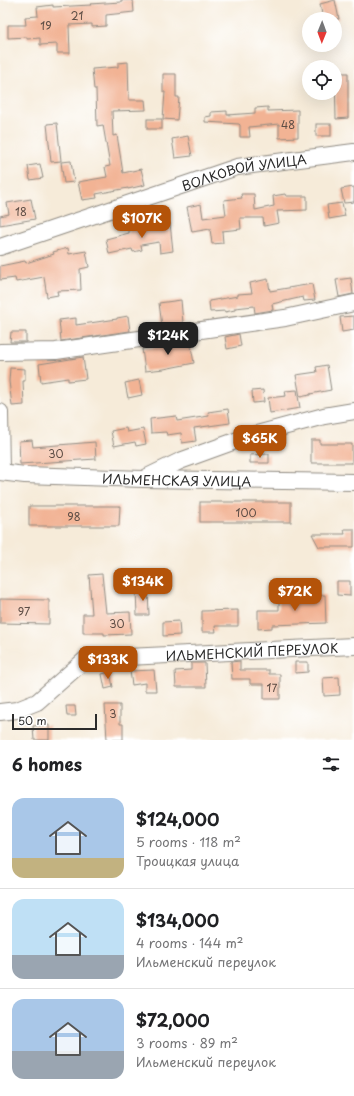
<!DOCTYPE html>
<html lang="en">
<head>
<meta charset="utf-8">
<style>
  :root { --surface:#fff; --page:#f2f2f2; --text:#202124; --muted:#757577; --line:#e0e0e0; --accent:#b45309 }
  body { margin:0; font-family:"Playpen Sans",sans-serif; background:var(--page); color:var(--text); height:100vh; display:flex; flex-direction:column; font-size:15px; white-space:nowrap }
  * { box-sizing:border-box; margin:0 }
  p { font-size:13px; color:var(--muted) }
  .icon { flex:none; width:22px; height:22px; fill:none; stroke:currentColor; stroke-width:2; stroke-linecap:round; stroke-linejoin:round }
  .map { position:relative; height:740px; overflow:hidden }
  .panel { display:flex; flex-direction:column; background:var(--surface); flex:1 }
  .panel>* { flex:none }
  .needle { width:26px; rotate:181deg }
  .buttons { position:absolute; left:302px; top:12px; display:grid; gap:8px }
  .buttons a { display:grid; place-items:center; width:40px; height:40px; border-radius:50%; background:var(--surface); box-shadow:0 4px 16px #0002; font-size:20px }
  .scale { position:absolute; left:12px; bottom:10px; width:85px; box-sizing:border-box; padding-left:4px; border:2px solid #2b2b2b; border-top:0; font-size:11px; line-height:14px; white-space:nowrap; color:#2b2b2b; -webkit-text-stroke:3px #fff; paint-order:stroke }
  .price { position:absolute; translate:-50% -34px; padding:0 9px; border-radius:8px; background:var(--accent); color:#fff; font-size:13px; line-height:26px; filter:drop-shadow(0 1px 2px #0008) }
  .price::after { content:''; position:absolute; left:50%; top:24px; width:12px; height:9px; margin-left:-6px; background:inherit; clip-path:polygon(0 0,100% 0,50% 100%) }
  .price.current { background:#222; color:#fff }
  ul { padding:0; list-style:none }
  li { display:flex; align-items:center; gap:12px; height:100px; padding:0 12px }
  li+li { border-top:1px solid var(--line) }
  li span { display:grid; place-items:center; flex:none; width:112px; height:80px; border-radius:12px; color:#555 }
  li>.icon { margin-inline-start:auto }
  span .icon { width:48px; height:48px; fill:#fffc; stroke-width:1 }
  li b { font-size:17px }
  h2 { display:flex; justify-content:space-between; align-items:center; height:48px; padding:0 12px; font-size:17px }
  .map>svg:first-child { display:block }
  .building { fill:#f2b394 }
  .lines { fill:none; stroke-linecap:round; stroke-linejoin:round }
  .minor-casing { stroke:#908b82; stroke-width:18 }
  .minor { stroke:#fff; stroke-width:16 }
  .labels { text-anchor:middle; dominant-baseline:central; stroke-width:3.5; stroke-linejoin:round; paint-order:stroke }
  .number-label { font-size:11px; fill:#5d4d45 }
  .street-label { font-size:13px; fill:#2b2b2b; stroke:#fff }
</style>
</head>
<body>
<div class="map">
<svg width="354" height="740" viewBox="0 0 354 740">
  <rect width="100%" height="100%" fill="#fff"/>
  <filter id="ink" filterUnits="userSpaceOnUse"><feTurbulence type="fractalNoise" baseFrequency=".025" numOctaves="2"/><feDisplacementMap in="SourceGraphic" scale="8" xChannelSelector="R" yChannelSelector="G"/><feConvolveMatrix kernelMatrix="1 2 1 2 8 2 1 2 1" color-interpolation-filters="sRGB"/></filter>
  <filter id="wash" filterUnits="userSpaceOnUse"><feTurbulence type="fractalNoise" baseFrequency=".012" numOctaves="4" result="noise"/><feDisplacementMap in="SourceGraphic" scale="16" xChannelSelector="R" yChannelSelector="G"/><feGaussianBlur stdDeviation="0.9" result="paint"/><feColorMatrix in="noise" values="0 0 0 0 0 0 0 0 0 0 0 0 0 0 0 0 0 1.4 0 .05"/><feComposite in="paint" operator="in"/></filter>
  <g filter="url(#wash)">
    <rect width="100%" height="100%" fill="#f6ebd9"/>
    <g id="blocks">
      <g class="building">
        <polygon points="121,0 133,0 134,12 106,15 106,26 92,27 92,24 69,25 70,53 57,53 57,44 40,45 40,38 27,39 27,37 8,38 8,25 26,25 25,17 38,16 37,7 53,5 53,7 91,5 90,4 121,2"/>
        <polygon points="335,0 339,19 323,19 320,4"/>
        <polygon points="128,62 129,100 145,100 146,110 112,111 113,136 117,135 123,173 141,169 145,185 128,189 128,188 96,194 97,198 82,200 78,182 107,177 105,167 110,166 103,125 97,126 96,89 94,89 92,69 118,67 118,63"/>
        <polygon points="335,73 348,73 348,118 336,119"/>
        <polygon points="163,74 176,74 176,97 179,97 177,120 163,119 165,92 163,92"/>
        <polygon points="268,107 268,111 298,110 298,137 279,138 279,124 249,127 250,137 240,137 240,125 239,124 205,122 205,117 211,116 211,112 227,111 227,115 255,113 255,108"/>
        <rect x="147" y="119" width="15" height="10"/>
        <polygon points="57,123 61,161 51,162 47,124"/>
        <rect x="316" y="124" width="15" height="12"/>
        <polygon points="188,136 192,156 175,158 172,139"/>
        <polygon points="71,161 74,182 64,183 61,162"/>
        <polygon points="40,164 43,178 30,180 28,166"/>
        <polygon points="354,187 354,202 344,203 341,189"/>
        <polygon points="241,194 254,194 255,210 274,206 273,196 285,194 286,196 307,196 307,210 277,211 279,223 264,226 263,218 240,218 241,229 222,231 223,243 212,244 210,229 192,232 187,207 201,204 203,218 226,215 224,200 242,198"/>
        <polygon points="31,199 35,219 0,225 0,216 9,214 7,203"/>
        <polygon points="342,203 345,216 329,219 327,205"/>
        <polygon points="170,223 173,251 160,253 159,242 141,245 142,250 133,252 132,249 109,254 106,239 129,233 129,228"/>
        <polygon points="68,248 69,254 86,251 89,267 80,269 81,290 57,291 58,295 47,297 44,277 16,282 15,278 0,280 0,266 25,261 26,263 54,254 53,252"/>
        <polygon points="351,278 353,294 339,297 336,280"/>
        <polygon points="268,279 270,291 312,284 315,300 304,301 303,297 272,304 273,310 255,313 254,306 235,308 235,310 225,312 225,311 210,312 209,301 238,296 238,294 252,293 250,283"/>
        <polygon points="181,300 183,323 162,326 159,303"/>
        <polygon points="128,316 130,331 61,341 59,320 76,318 76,325 117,319 117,318"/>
        <polygon points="354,316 354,330 342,332 340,317"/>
        <polygon points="11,332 26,332 26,342 10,342"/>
        <polygon points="239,334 241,346 227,349 225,337"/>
        <polygon points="190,341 194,363 164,369 145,371 142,349 178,344 178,343"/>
        <polygon points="83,357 86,379 68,381 68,378 41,382 39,364"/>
        <polygon points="327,365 331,390 310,394 310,395 300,397 296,375 317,372 316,367"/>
        <polygon points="10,368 25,369 25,381 23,381 24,405 12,406 9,381"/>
        <polygon points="139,380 142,395 128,398 125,383"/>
        <polygon points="263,390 264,402 253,403 252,391"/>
        <polygon points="297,390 300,408 270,413 268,398 286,396 285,391"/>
        <polygon points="228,409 230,423 194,428 196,441 182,443 181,433 167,435 166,432 151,433 150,419 176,416 177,421 209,416 208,412"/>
        <polygon points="126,428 127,432 143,429 146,444 136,446 135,442 114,446 111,431"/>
        <polygon points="32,440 33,447 95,442 96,459 20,464 19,441"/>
        <polygon points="311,440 320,440 320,444 352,444 352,463 311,463"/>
        <polygon points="269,454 269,463 250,463 250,455"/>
        <rect x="200" y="502" width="91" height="20"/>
        <polygon points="29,506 120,506 119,526 29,526"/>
        <polygon points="344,529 354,529 354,547 319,547 312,534 345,534"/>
        <polygon points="102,574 106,613 130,612 131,634 104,635 104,633 83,633 83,614 92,614 89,575"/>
        <polygon points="337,581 350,581 350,596 337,595"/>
        <polygon points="148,589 149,615 137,615 136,590"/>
        <polygon points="325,595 326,623 272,625 272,628 258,629 258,610 279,610 279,597"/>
        <polygon points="0,599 49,600 49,624 0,623"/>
        <polygon points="238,610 238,626 215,626 216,632 202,632 202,611"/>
        <polygon points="179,621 180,635 163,636 163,622"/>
        <polygon points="240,661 240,670 269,670 269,674 280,674 280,699 264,699 264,684 250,684 250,679 232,679 231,662"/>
        <polygon points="295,662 308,662 308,672 295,673"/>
        <polygon points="191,663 205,663 206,687 176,687 175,671 191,670"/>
        <polygon points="154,670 156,691 145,691 145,683 132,685 130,671"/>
        <polygon points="110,672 113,687 105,689 102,674"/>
        <polygon points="339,677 340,695 324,696 323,678"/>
        <polygon points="105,705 120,705 120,724 123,724 123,740 107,740"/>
        <polygon points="66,706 75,706 76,716 67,716"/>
        <polygon points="49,725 49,740 34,740 33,726"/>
      </g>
    </g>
  </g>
  <g filter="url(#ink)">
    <use href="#blocks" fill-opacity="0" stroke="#908b82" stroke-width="1"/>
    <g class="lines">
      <defs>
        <g id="minor">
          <path id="s1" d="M0 247 237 167 354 152"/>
          <polyline points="0,352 56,351 285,318 354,303"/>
          <polyline points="0,412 1,472"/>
          <path id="s2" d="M0 472 25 475 143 479 354 482"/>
          <polyline points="147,477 180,461 249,436 324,416 354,411"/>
          <path id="s3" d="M0 712 17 710 37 702 86 659 354 646"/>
        </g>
      </defs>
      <use href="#minor" class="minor-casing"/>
      <use href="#minor" class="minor"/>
    </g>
  </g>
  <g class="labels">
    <g class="number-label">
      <text x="77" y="15">21</text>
      <text x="46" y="25">19</text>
      <text x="288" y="124">48</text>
      <text x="21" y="211">18</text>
      <text x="56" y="453">30</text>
      <text x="246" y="512">100</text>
      <text x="74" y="516">98</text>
      <text x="24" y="611">97</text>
      <text x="117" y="623">30</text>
      <text x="272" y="687">17</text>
      <text x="113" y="713">3</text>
    </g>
    <g class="street-label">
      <text stroke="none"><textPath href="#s1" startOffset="256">ВОЛКОВОЙ УЛИЦА</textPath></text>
      <text stroke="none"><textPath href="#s2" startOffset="177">ИЛЬМЕНСКАЯ УЛИЦА</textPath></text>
      <text stroke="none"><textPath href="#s3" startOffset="270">ИЛЬМЕНСКИЙ ПЕРЕУЛОК</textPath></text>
    </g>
  </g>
</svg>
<div class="buttons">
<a><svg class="needle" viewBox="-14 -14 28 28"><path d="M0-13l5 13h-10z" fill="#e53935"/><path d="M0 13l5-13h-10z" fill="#757577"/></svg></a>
<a><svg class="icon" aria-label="locate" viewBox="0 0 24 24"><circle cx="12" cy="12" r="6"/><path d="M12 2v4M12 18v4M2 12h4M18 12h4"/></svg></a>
</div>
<div class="scale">50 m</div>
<b class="price" style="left:142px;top:239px">$107K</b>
<b class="price current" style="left:168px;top:356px">$124K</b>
<b class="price" style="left:260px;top:459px">$65K</b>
<b class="price" style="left:143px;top:602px">$134K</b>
<b class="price" style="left:295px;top:612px">$72K</b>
<b class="price" style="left:108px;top:680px">$133K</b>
</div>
<section class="panel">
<h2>6 homes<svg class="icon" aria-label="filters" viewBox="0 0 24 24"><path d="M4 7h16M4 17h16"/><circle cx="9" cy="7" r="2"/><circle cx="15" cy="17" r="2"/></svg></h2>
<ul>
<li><span style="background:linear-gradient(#a9c7e8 75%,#c2b280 0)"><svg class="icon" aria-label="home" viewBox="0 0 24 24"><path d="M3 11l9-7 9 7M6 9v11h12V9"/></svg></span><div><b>$124,000</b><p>5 rooms · 118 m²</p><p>Троицкая улица</p></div></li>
<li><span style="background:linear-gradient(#bfe0f5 70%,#9aa5b1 0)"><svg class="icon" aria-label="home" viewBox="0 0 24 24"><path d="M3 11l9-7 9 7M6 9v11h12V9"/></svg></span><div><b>$134,000</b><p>4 rooms · 144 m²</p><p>Ильменский переулок</p></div></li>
<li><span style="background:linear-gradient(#a9c7e8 65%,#9aa5b1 0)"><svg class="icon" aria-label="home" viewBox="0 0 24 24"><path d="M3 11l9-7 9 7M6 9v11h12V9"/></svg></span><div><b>$72,000</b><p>3 rooms · 89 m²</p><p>Ильменский переулок</p></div></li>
</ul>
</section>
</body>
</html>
